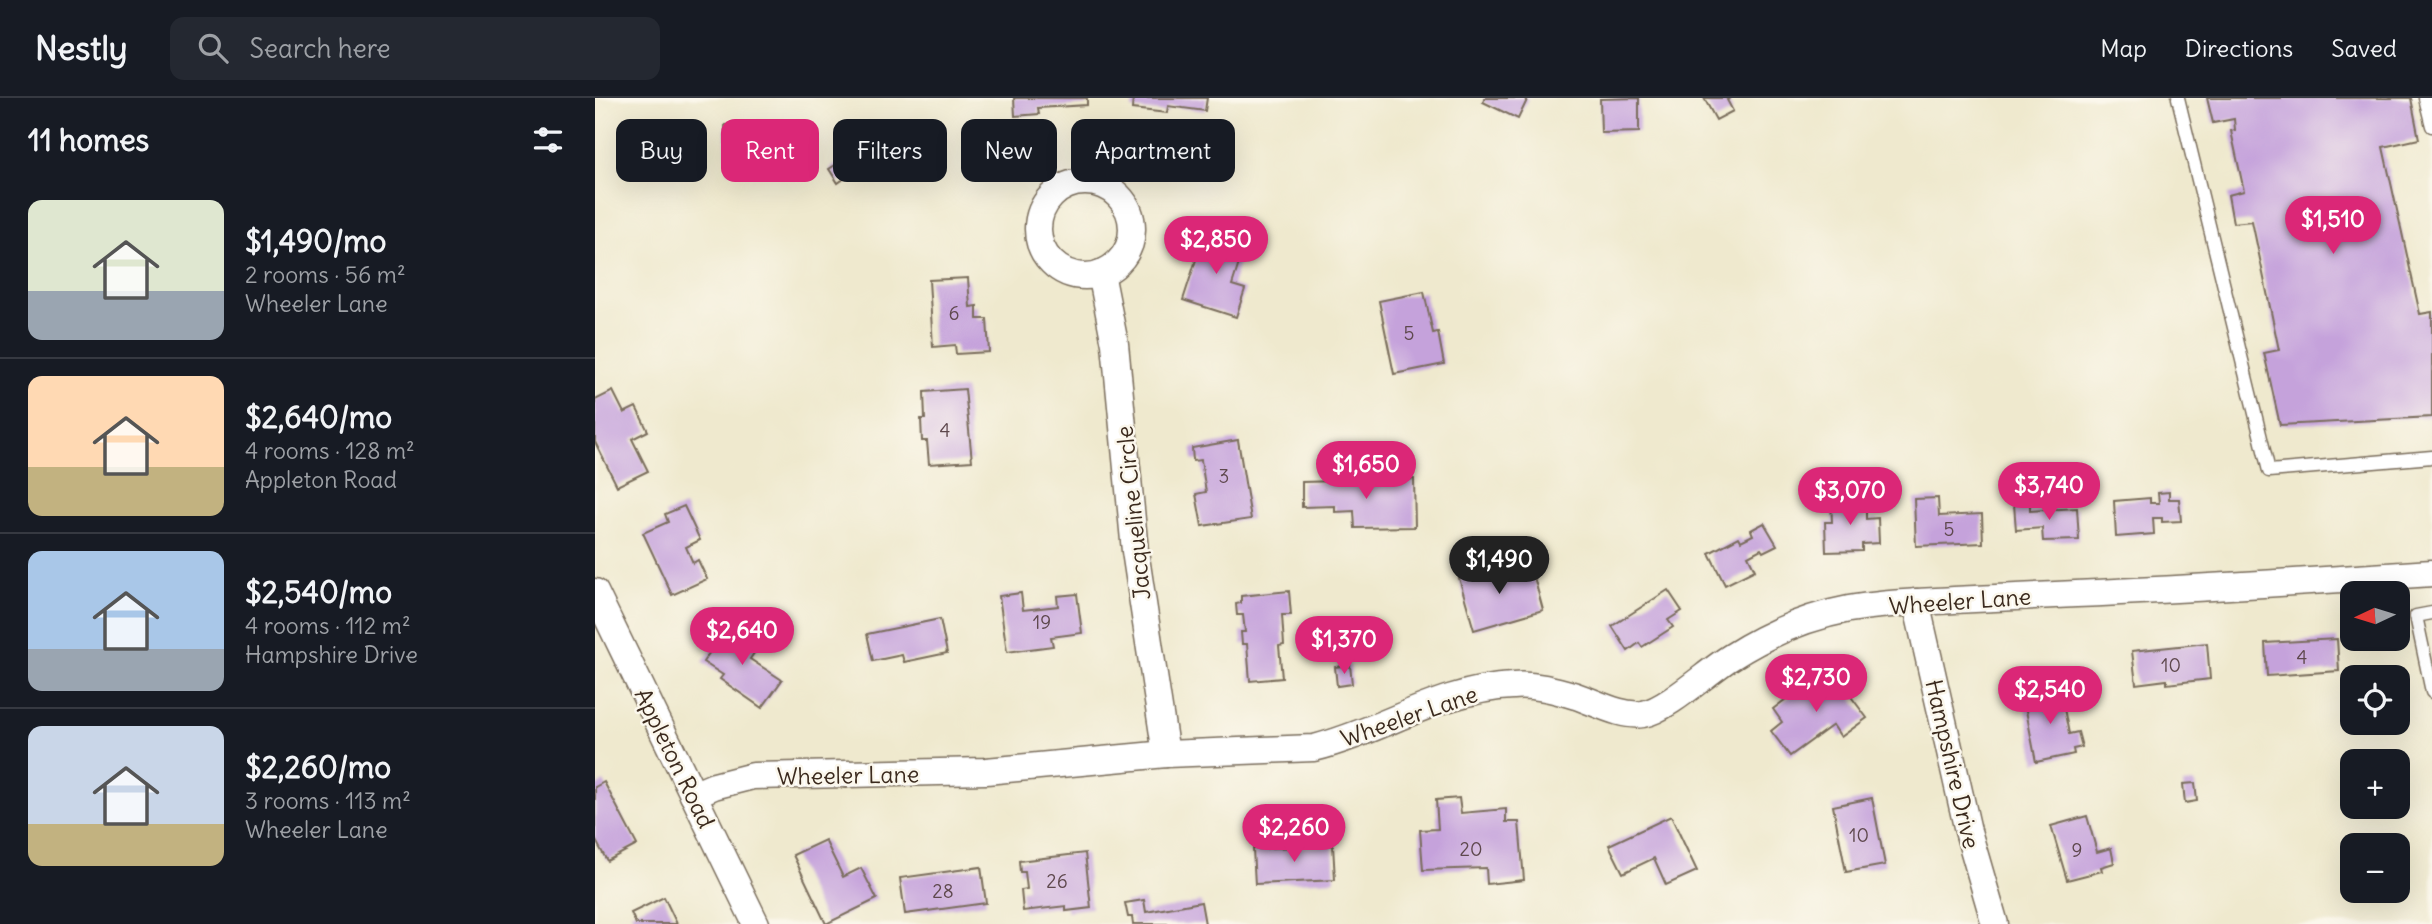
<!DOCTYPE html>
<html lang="en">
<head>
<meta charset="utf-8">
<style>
  :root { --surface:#171b24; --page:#242831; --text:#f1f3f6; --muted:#9ea1a6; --line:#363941; --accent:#db2777 }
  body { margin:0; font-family:Delius,sans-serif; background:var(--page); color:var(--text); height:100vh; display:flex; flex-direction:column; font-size:26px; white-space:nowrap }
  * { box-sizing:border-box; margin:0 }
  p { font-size:23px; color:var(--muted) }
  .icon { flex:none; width:38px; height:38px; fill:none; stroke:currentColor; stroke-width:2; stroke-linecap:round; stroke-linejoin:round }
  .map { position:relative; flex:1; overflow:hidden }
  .panel { display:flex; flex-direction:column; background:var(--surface); width:595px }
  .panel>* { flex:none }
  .top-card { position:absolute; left:21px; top:21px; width:665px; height:63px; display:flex; gap:14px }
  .needle { width:46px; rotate:266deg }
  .buttons { position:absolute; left:1745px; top:483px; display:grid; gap:14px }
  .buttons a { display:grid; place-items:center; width:70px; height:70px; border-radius:14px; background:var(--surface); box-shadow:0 7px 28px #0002; font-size:35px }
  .price { position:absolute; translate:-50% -60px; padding:0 16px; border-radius:24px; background:var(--accent); color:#fff; font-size:23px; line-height:46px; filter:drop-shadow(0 2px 4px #0008) }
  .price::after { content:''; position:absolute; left:50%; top:42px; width:21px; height:16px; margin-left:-10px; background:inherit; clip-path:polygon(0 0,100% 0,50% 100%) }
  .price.active { background:#222; color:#fff }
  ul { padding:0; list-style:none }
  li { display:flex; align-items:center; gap:21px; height:175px; padding:0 28px }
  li+li { border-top:2px solid var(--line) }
  li span { display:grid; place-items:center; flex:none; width:196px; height:140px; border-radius:14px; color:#555 }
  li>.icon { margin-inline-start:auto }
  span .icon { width:84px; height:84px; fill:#fffc; stroke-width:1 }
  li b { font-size:30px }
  h2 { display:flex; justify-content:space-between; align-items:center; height:84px; padding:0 28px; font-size:30px }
  .chip { padding:0 24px; border-radius:14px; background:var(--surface); box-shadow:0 7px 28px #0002; font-size:24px; line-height:63px }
  .chip.active { background:var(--accent); color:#fff }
  header { display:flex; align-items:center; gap:42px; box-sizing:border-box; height:98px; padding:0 35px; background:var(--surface); border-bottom:2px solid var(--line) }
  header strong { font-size:33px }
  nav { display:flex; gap:38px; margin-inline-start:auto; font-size:24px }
  .search { width:490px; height:63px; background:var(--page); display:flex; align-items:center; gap:18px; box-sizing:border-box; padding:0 24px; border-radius:14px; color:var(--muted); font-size:26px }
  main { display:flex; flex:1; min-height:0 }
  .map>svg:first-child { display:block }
  .building { fill:#c5a2db }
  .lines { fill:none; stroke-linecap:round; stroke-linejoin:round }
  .service-casing { stroke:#7a6d5c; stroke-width:15 }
  .minor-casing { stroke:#7a6d5c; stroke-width:29 }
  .service { stroke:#fff; stroke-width:12 }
  .minor { stroke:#fff; stroke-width:26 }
  .labels { text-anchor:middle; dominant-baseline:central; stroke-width:5; stroke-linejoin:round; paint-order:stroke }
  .number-label { font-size:19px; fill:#5e484d }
  .street-label { font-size:23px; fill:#3b2a1e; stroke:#fbf7ec }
</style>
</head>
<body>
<header>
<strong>Nestly</strong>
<div class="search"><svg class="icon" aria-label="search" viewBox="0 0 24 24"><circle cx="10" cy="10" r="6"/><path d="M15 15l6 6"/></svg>Search here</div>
<nav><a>Map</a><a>Directions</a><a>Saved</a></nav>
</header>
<main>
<section class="panel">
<h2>11 homes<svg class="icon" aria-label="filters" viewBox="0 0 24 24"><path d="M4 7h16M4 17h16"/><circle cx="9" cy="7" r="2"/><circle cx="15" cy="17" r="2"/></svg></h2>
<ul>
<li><span style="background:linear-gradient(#dfe7d0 65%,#9aa5b1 0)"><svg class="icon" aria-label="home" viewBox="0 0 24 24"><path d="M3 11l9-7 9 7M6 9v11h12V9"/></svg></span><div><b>$1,490/mo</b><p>2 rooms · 56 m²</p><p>Wheeler Lane</p></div></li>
<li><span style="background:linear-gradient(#ffd9b3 65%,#c2b280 0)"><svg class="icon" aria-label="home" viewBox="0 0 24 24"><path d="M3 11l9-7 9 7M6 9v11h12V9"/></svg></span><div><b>$2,640/mo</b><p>4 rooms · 128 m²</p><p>Appleton Road</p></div></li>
<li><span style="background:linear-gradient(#a9c7e8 70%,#9aa5b1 0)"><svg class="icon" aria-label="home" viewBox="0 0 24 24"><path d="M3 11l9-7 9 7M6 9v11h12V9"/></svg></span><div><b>$2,540/mo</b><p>4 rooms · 112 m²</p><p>Hampshire Drive</p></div></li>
<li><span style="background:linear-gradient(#c9d6e8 70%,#c2b280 0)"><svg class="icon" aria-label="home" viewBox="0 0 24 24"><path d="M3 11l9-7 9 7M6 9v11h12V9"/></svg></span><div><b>$2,260/mo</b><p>3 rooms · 113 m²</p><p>Wheeler Lane</p></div></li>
</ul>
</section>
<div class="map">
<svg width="1837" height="826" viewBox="0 0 1837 826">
  <rect width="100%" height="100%" fill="#fbf7ec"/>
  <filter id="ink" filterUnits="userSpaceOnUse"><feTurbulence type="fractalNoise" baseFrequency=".0143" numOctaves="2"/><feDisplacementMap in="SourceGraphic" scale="14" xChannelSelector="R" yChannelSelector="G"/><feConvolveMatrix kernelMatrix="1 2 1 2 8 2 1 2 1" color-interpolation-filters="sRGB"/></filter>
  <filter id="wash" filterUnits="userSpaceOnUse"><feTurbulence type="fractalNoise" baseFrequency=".00686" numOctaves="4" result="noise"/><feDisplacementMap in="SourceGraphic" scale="28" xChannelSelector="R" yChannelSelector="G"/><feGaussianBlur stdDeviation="1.57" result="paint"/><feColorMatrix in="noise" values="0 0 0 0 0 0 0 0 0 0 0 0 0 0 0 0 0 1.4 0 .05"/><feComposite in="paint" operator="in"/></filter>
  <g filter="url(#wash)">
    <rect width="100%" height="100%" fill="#efe9ce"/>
    <g id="blocks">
      <g class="building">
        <polygon points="419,0 492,0 492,7 443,10 444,16 420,18"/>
        <polygon points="538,0 612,0 610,13 573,8 572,15 537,11"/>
        <polygon points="890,0 933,0 923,21 888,4"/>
        <polygon points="1044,0 1044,34 1006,35 1005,1"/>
        <polygon points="1109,0 1136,0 1132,2 1138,13 1121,22"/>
        <polygon points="1612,0 1816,0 1824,41 1788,49 1825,216 1837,214 1837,319 1685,327 1669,255 1684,252 1657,123 1638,125 1633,97 1649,93 1636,33 1640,32 1639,21 1618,25"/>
        <polygon points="185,24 187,61 155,63 155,72 132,74 130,27"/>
        <polygon points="94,28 94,64 62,64 63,76 44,77 44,66 40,65 39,29"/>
        <polygon points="301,39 316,45 310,62 295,56"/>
        <polygon points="248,62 257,75 243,85 234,71"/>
        <polygon points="610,134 650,147 637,187 650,191 641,219 588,202"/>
        <polygon points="373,180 375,209 382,208 382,221 392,221 394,254 361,256 360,247 338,249 334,182"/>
        <polygon points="829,194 838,235 843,234 849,266 799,276 784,203"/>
        <polygon points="370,291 377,363 334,366 332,343 327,343 326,321 330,321 329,294"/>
        <polygon points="18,293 29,315 41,309 53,333 37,341 53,373 22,388 0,344 0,302"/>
        <polygon points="643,342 656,421 607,428 601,396 611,394 606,362 598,363 597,350"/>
        <polygon points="819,381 820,429 760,430 759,413 740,414 740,408 707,409 707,384"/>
        <polygon points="1574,394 1574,401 1584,401 1586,423 1567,424 1567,420 1558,420 1559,436 1521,439 1519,403 1555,400 1555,405 1564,405 1563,395"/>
        <polygon points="1343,400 1344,418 1387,416 1388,445 1321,448 1319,401"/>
        <polygon points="1271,402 1271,421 1283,420 1284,445 1267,446 1267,453 1231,454 1230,424 1237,424 1236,403"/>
        <polygon points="1435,405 1435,413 1482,410 1484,442 1448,443 1447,430 1421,432 1419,406"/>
        <polygon points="89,408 105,442 91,449 98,465 103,462 112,481 77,497 48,435 73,424 70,416"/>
        <polygon points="1169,425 1182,447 1168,454 1166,451 1153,458 1160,472 1130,487 1114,455 1144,439 1146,443 1158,437 1156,432"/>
        <polygon points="914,465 919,481 938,475 948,512 879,532 864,480"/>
        <polygon points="1073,492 1087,513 1073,522 1078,529 1047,549 1044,545 1033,553 1017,528"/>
        <polygon points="694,493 696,517 687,517 689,547 684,548 687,580 655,583 652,546 647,546 646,534 650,534 648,517 642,517 641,506 646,505 646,498"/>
        <polygon points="426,495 428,512 463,508 462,498 482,496 487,535 456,539 458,548 412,554 404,498"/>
        <polygon points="345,521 352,555 309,564 307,557 278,563 272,536"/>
        <polygon points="144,530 166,545 155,561 187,582 167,610 125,581 128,577 108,564 129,534 137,540"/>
        <polygon points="1742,541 1744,573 1672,578 1670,545"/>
        <polygon points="1612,545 1615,581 1572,586 1572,582 1541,586 1537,553"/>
        <polygon points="755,567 757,586 742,588 740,569"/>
        <polygon points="1239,576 1272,620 1246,639 1238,627 1195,658 1176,633 1187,624 1178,611 1220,579 1225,586"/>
        <polygon points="1465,590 1474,636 1483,634 1487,649 1478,651 1479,656 1441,664 1428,597"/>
        <polygon points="9,684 42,747 12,763 0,741 0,689"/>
        <polygon points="1600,685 1602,703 1590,705 1588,686"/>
        <polygon points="864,700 866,715 911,711 911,724 924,724 929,782 892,786 891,770 828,772 825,732 843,731 841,702"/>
        <polygon points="1277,700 1290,767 1251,774 1238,708"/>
        <polygon points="1076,718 1102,773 1071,787 1059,760 1028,775 1014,747"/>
        <polygon points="1492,718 1502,754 1516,750 1519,765 1506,769 1507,773 1472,782 1456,728"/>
        <polygon points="230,742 248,779 266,770 282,801 231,826 198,757"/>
        <polygon points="738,747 740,782 660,786 658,751"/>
        <polygon points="490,755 496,810 471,813 471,808 428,813 426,792 432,791 430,774 425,774 424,763"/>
        <polygon points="386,769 391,805 310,816 305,780"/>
        <polygon points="69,799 82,826 41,826 36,815"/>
        <polygon points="549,802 551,814 606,804 610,826 538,826 537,819 533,819 530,805"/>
      </g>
    </g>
  </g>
  <g filter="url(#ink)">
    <use href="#blocks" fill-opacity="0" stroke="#7a6d5c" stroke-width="2"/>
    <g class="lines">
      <defs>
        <g id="service">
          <polyline points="1583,0 1674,373 1837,359"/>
          <polyline points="1830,0 1837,28"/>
          <polyline points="1837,515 1821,518 1837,594"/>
        </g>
        <g id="minor">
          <circle cx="490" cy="131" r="47"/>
          <polyline points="506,175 520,246 540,453 571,656"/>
          <polyline points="0,494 161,826"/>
          <polyline points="1321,504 1373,733 1400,826"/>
          <path d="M98 697 119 688 158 678 391 673 571 656 719 650C787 633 846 591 918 588 939 586 961 592 981 598 1002 605 1026 619 1048 616 1072 612 1113 573 1136 559 1172 536 1212 519 1254 511 1288 505 1324 504 1359 502 1400 500 1441 498 1481 496 1600 491 1718 483 1837 475"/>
        </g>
      </defs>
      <use href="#service" class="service-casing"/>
      <use href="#minor" class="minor-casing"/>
      <use href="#service" class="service"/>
      <use href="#minor" class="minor"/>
    </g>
  </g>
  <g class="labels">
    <g class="number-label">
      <text x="359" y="215">6</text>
      <text x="814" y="235">5</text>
      <text x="350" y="332">4</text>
      <text x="629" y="378">3</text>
      <text x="1354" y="431">5</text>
      <text x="447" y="524">19</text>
      <text x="1707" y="559">4</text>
      <text x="1576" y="567">10</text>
      <text x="1264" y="737">10</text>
      <text x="876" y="751">20</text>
      <text x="1482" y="752">9</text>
      <text x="462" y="783">26</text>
      <text x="348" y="793">28</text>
    </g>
    <g class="street-label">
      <text transform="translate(538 415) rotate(-96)">Jacqueline Circle</text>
      <text transform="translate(1365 503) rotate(-4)">Wheeler Lane</text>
      <text transform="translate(814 618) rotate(-19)">Wheeler Lane</text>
      <text transform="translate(80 660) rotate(64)">Appleton Road</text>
      <text transform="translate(1358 666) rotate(77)">Hampshire Drive</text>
      <text transform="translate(253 677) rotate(-1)">Wheeler Lane</text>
    </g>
  </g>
</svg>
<div class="buttons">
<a><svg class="needle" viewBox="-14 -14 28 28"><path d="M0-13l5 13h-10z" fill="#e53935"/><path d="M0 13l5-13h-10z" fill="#9ea1a6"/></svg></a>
<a><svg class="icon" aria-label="locate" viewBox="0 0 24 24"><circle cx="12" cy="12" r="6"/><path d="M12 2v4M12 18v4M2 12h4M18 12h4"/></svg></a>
<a>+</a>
<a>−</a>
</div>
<b class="price" style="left:1738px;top:158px">$1,510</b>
<b class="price" style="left:621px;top:178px">$2,850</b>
<b class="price" style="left:771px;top:403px">$1,650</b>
<b class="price" style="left:1454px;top:424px">$3,740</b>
<b class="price" style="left:1255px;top:429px">$3,070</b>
<b class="price active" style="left:904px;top:498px">$1,490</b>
<b class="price" style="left:147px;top:569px">$2,640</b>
<b class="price" style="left:749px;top:578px">$1,370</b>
<b class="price" style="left:1221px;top:616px">$2,730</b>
<b class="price" style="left:1455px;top:628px">$2,540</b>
<b class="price" style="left:699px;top:766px">$2,260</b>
<div class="top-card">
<a class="chip">Buy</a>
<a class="chip active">Rent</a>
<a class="chip">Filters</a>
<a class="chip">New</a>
<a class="chip">Apartment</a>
</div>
</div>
</main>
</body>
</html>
